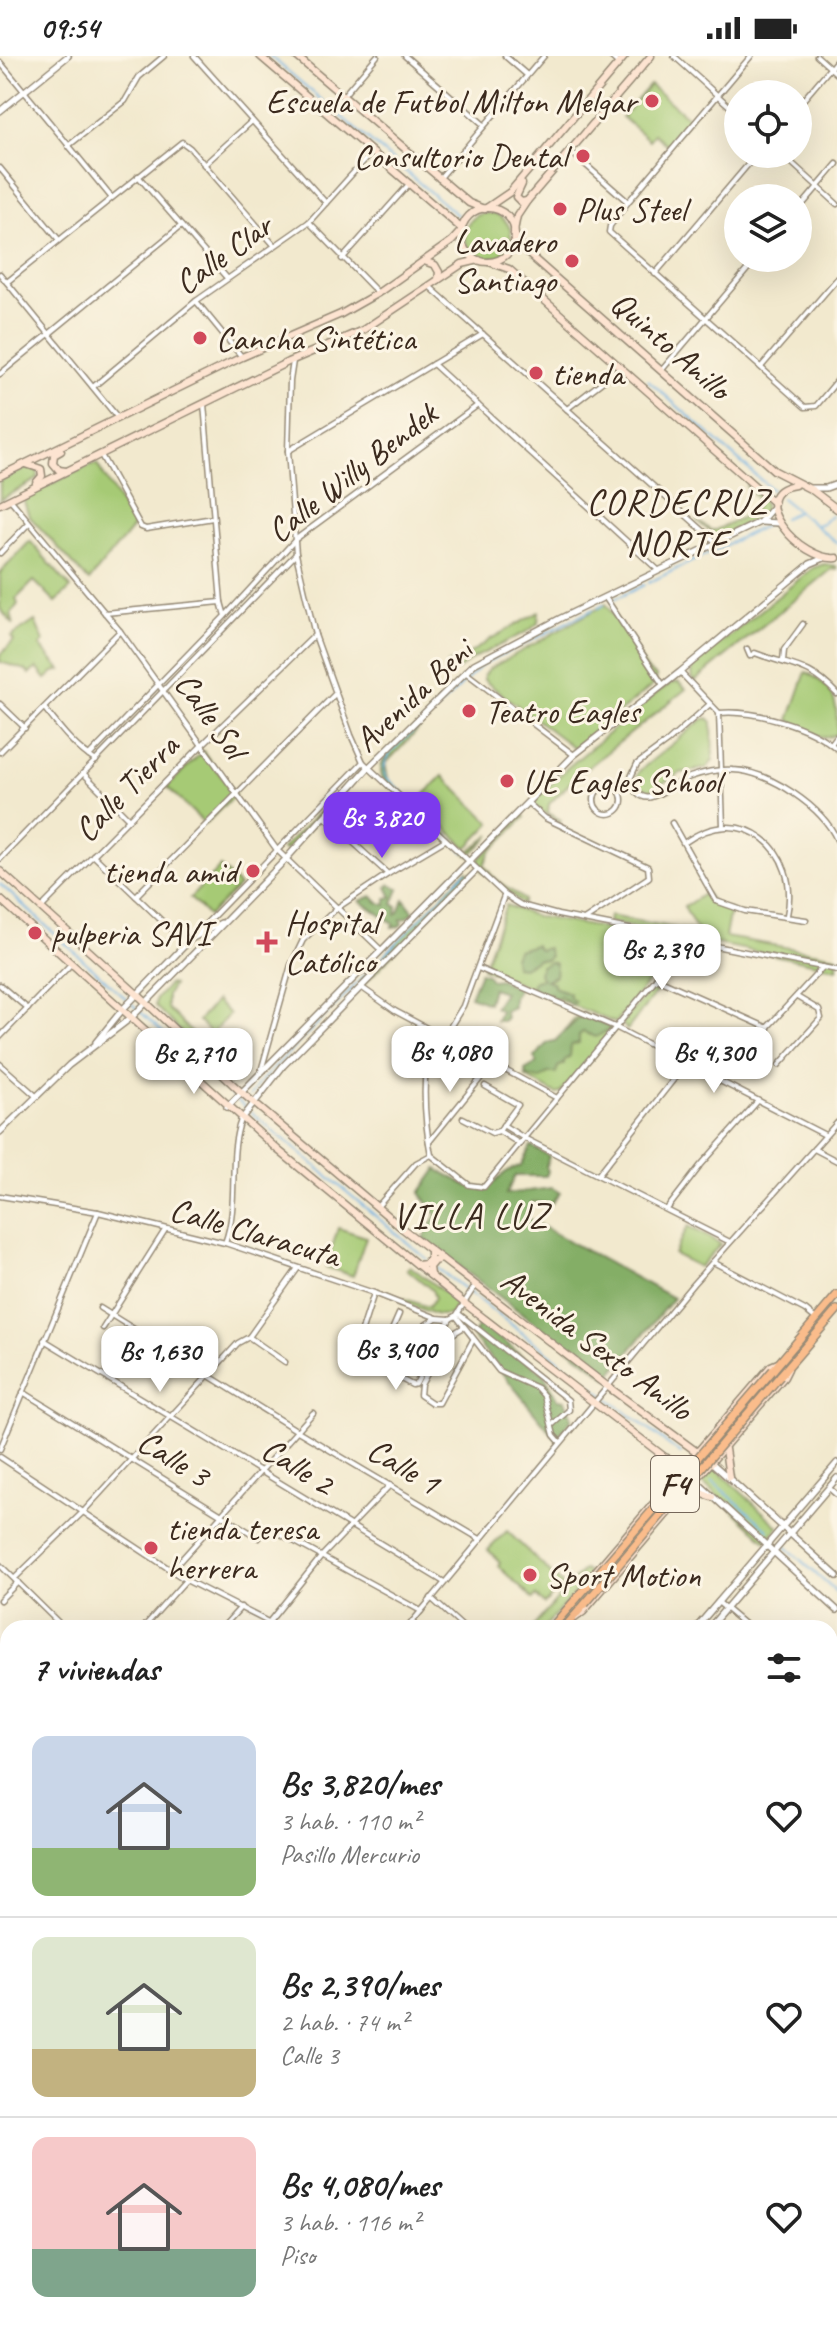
<!DOCTYPE html>
<html lang="es">
<head>
<meta charset="utf-8">
<style>
  :root { --surface:#fff; --page:#f2f2f2; --text:#222; --muted:#767676; --line:#e0e0e0; --accent:#7c3aed }
  body { margin:0; font-family:Caveat,sans-serif; background:var(--page); color:var(--text); height:100vh; display:flex; flex-direction:column; font-size:30px; white-space:nowrap }
  * { box-sizing:border-box; margin:0 }
  p { font-size:26px; color:var(--muted) }
  .icon { flex:none; width:44px; height:44px; fill:none; stroke:currentColor; stroke-width:2; stroke-linecap:round; stroke-linejoin:round }
  .map { position:relative; flex:1; overflow:hidden }
  .sheet { position:absolute; left:0px; top:1564px; width:838px; height:712px; display:flex; flex-direction:column; background:var(--surface); border-radius:24px 24px 0 0; box-shadow:0 8px 32px #0002 }
  .sheet>* { flex:none }
  .controls { position:absolute; left:724px; top:24px; display:grid; gap:16px }
  .controls a { display:grid; place-items:center; width:88px; height:88px; border-radius:50%; background:var(--surface); box-shadow:0 8px 32px #0002; font-size:40px }
  .price { position:absolute; translate:-50% -68px; padding:0 18px; border-radius:16px; background:#fff; color:#222; font-size:26px; line-height:52px; filter:drop-shadow(0 2px 4px #0008) }
  .price::after { content:''; position:absolute; left:50%; top:48px; width:24px; height:18px; margin-left:-12px; background:inherit; clip-path:polygon(0 0,100% 0,50% 100%) }
  .price.on { background:var(--accent); color:#fff }
  ul { padding:0; list-style:none }
  li { display:flex; align-items:center; gap:24px; height:200px; padding:0 32px }
  li+li { border-top:2px solid var(--line) }
  li span { display:grid; place-items:center; flex:none; width:224px; height:160px; border-radius:16px; color:#555 }
  li>.icon { margin-inline-start:auto }
  span .icon { width:96px; height:96px; fill:#fffc; stroke-width:1 }
  li b { font-size:34px }
  h2 { display:flex; justify-content:space-between; align-items:center; height:96px; padding:0 32px; font-size:34px }
  .status { display:flex; justify-content:space-between; align-items:center; height:56px; padding:0 40px; background:var(--surface); direction:ltr }
  .status svg { height:22px; fill:currentColor }
  .map>svg:first-child { display:block }
  .green { fill:#a6ca74; stroke:#707a49; stroke-width:2 }
  .forest { fill:#84ae66; stroke:#606c42; stroke-width:2 }
  .lines { fill:none; stroke-linecap:round; stroke-linejoin:round }
  .stream { stroke:#6db0e2; stroke-width:2 }
  .minor-casing { stroke:#968a76; stroke-width:7 }
  .tertiary-casing { stroke:#968a76; stroke-width:8 }
  .secondary-casing { stroke:#968a76; stroke-width:9 }
  .trunk-casing { stroke:#968a76; stroke-width:10 }
  .minor { stroke:#fff; stroke-width:4 }
  .tertiary { stroke:#fff; stroke-width:5 }
  .secondary { stroke:#fde4d1; stroke-width:6 }
  .trunk { stroke:#fabc8b; stroke-width:7 }
  .trunk-bridge-casing { stroke:#968a76; stroke-width:10; stroke-linecap:butt }
  .trunk-bridge { stroke:#fabc8b; stroke-width:7 }
  .poi-dot { fill:#d1495b; stroke:#fcf5e5; stroke-width:3 }
  .labels { text-anchor:middle; dominant-baseline:central; stroke-width:6; stroke-linejoin:round; paint-order:stroke }
  .shield { fill:#fcf5e5; stroke:#75675a; stroke-width:2 }
  .shield-label { font-size:32px; font-weight:bold; fill:#3b2a1e }
  .poi-label { font-size:34px; fill:#3b2a1e; stroke:#fcf5e5; text-anchor:start }
  .street-label { font-size:34px; fill:#3b2a1e; stroke:#fcf5e5 }
  .neighbourhood-label { font-size:36px; letter-spacing:2px; fill:#3b2a1e; stroke:#fcf5e5 }
</style>
</head>
<body>
<div class="status"><b>09:54</b><svg viewBox="0 0 49 12"><path d="M0 12V9h3v3zM5 12V6h3v6zM10 12V3h3v9zM15 12V0h3v12zM26 1h20v11H26zM47 4h2v5h-2z"/></svg></div>
<div class="map">
<svg width="837" height="2276" viewBox="0 0 837 2276">
  <rect width="100%" height="100%" fill="#fcf5e5"/>
  <filter id="ink" filterUnits="userSpaceOnUse"><feTurbulence type="fractalNoise" baseFrequency=".0125" numOctaves="2"/><feDisplacementMap in="SourceGraphic" scale="16" xChannelSelector="R" yChannelSelector="G"/><feConvolveMatrix kernelMatrix="1 2 1 2 8 2 1 2 1" color-interpolation-filters="sRGB"/></filter>
  <filter id="wash" filterUnits="userSpaceOnUse"><feTurbulence type="fractalNoise" baseFrequency=".006" numOctaves="4" result="noise"/><feDisplacementMap in="SourceGraphic" scale="32" xChannelSelector="R" yChannelSelector="G"/><feGaussianBlur stdDeviation="1.8" result="paint"/><feColorMatrix in="noise" values="0 0 0 0 0 0 0 0 0 0 0 0 0 0 0 0 0 1.4 0 .05"/><feComposite in="paint" operator="in"/></filter>
  <g filter="url(#wash)">
    <rect width="100%" height="100%" fill="#f2e9ce"/>
    <g class="green">
      <polygon points="650,29 690,63 667,89 654,78 649,84 622,61"/>
      <circle cx="488" cy="180" r="23"/>
      <polygon points="97,408 134,470 89,525 29,460 24,446 31,438 90,409"/>
      <polygon points="28,411 38,415 38,423 0,444 0,425"/>
      <path d="M747 429C758 438 767 442 764 458L717 481 696 464 710 474H716L753 456 757 449 756 441 746 430Z"/>
      <polygon points="30,485 71,532 56,546 34,525 16,543 18,548 11,558 14,569 0,553 0,517"/>
      <path d="M824 508 836 510 837 514 832 513 694 626C690 616 692 612 700 604L813 512Z"/>
      <polygon points="606,548 648,615 656,620 656,627 574,692 490,629 484,624 484,619 489,613"/>
      <polygon points="539,556 538,567 530,574 472,603 458,614 448,608 460,604 492,582"/>
      <polygon points="35,565 44,586 40,590 61,614 54,616 46,623 37,612 29,618 26,614 0,606 0,599 14,585 11,581"/>
      <path d="M806 616C836 632 837 646 837 677 824 689 803 671 789 664Z"/>
      <polygon points="678,626 686,633 575,722 549,748 548,757 561,764 560,767 534,750 533,745 567,712 658,636 672,627"/>
      <polygon points="708,662 712,666 713,704 707,712 680,717 651,734 639,730 636,723 639,715 703,663"/>
      <path d="M417 670 419 673 385 708 388 723 467 797 491 779 469 800 383 723C373 701 403 683 417 670Z"/>
      <polygon points="203,695 235,739 205,768 167,731"/>
      <polygon points="363,714 294,789 284,795 282,793 288,787"/>
      <polygon points="443,720 491,767 467,792 418,745"/>
      <polygon points="523,758 525,761 490,796 484,809 493,821 524,844 522,848 482,815 479,803"/>
      <polygon points="220,811 239,830 208,860 190,842"/>
      <polygon points="466,815 470,817 468,820 364,928 361,924"/>
      <polygon points="705,837 715,849 730,854 725,881 837,900 837,912 608,866 609,860 698,876 684,851"/>
      <polygon points="506,849 534,860 676,885 677,890 615,967 483,912"/>
      <polygon points="656,926 661,930 627,974 622,967"/>
      <polygon points="169,928 173,929 167,939 167,952 194,979 183,978 155,950 156,943"/>
      <polygon points="216,945 229,958 212,978 198,965"/>
      <polygon points="578,959 613,975 560,1037 556,1038 526,1021"/>
      <polygon points="688,1170 721,1188 699,1211 674,1198"/>
      <polygon points="338,1172 366,1181 353,1220 326,1211"/>
      <polygon points="410,1210 458,1247 450,1259 437,1259 402,1246 403,1242 428,1251 435,1242 432,1234 407,1213"/>
      <polygon points="715,1412 779,1471 766,1485 702,1426"/>
      <polygon points="507,1475 563,1529 544,1548 536,1540 533,1543 498,1510 500,1506 488,1494"/>
      <polygon points="583,1514 587,1515 588,1521 544,1572 532,1572"/>
    </g>
    <g class="forest">
      <polygon points="391,828 399,833 393,848 397,850 396,858 399,856 404,843 414,856 407,862 401,863 402,868 398,871 392,871 394,868 360,845 372,840 379,847 386,849 386,842 392,841 387,831"/>
      <polygon points="535,889 539,894 547,892 550,900 546,904 538,903 523,911 515,910 514,901 517,894"/>
      <polygon points="550,906 556,908 555,920 546,924 554,927 554,931 569,937 569,941 575,946 571,949 561,940 554,943 550,937 547,940 531,931 533,925 542,923 539,918 541,910"/>
      <polygon points="480,916 487,918 491,924 500,923 518,933 513,941 513,951 504,955 506,961 503,965 496,965 500,954 494,951 504,936 492,932 488,947 470,940"/>
      <path d="M583 958 611 972 596 981 583 976 579 979V987L571 989 570 1000 564 1005V1008L558 1011 556 1017H548L540 1023 526 1020 525 1014 537 1007 535 1001C542 995 545 985 555 985 564 975 575 968 583 958Z"/>
      <polygon points="531,1090 549,1100 546,1111 548,1115 546,1120 515,1120 506,1138 552,1132 560,1137 551,1148 532,1146 528,1153 528,1163 673,1242 608,1322 423,1183 437,1159 420,1137 437,1113 468,1130 485,1132 495,1126 506,1116 521,1109"/>
      <polygon points="482,1267 544,1318 558,1343 565,1344 572,1362 556,1383 472,1280 479,1268"/>
    </g>
    <g class="lines">
      <g class="stream">
        <polyline points="270,0 457,159"/>
        <polyline points="648,324 772,434"/>
        <polyline points="781,442 837,487"/>
        <polyline points="783,462 797,456"/>
        <polyline points="816,469 823,467 831,459"/>
        <polyline points="648,527 766,469"/>
        <polyline points="613,544 644,529"/>
        <polyline points="598,552 604,549"/>
        <polyline points="421,668 483,608 594,553"/>
        <path d="M419 670C405 684 379 699 385 720L464 796"/>
        <polyline points="0,828 246,1052"/>
        <polyline points="371,913 466,816"/>
        <polyline points="250,1040 259,1027 365,919"/>
        <polyline points="251,1056 427,1203"/>
        <polyline points="437,1212 681,1398"/>
        <polyline points="712,1425 769,1474"/>
        <polyline points="784,1489 837,1537"/>
        <polyline points="0,1699 8,1706"/>
        <polyline points="654,2268 663,2276"/>
      </g>
    </g>
  </g>
  <g filter="url(#ink)">
    <g class="lines">
      <defs>
        <g id="minor">
          <polyline points="194,0 326,147"/>
          <polyline points="405,0 484,69"/>
          <polyline points="505,0 527,19"/>
          <polyline points="610,0 619,8"/>
          <polyline points="674,0 738,58"/>
          <polyline points="751,0 628,146 610,170 609,176 805,351 816,350 837,325"/>
          <polyline points="817,0 837,18"/>
          <polyline points="0,6 111,141"/>
          <polyline points="343,40 377,0"/>
          <polyline points="798,50 837,4"/>
          <polyline points="68,90 125,45 139,21 164,0"/>
          <polyline points="570,95 628,146"/>
          <polyline points="782,98 837,148"/>
          <polyline points="204,109 252,65"/>
          <polyline points="0,112 59,184"/>
          <polyline points="138,120 227,222"/>
          <polyline points="439,123 544,0"/>
          <polyline points="798,154 837,108"/>
          <polyline points="309,166 377,236"/>
          <polyline points="342,203 410,127"/>
          <polyline points="0,218 118,362"/>
          <polyline points="655,218 757,98"/>
          <polyline points="7,226 182,86 190,92 274,189"/>
          <polyline points="429,230 717,487"/>
          <polyline points="196,245 242,301"/>
          <polyline points="293,305 290,325 288,395 296,498 315,579 351,679 363,706 505,839 521,849 558,859 837,914"/>
          <polyline points="433,308 658,514"/>
          <polyline points="761,311 837,223"/>
          <polyline points="661,315 757,202"/>
          <polyline points="0,318 181,170"/>
          <polyline points="93,331 196,245 309,166 371,97"/>
          <polyline points="567,353 620,312"/>
          <polyline points="288,395 483,278"/>
          <polyline points="101,399 141,471 146,473 213,462"/>
          <polyline points="10,443 120,575 277,794 381,894"/>
          <polyline points="0,497 29,467"/>
          <polyline points="605,541 663,629"/>
          <polyline points="105,557 221,546"/>
          <polyline points="226,559 296,483 478,349"/>
          <path d="M747 593 750 600 755 597C791 611 808 607 837 638"/>
          <polyline points="783,605 784,594 803,568"/>
          <polyline points="465,616 574,699"/>
          <polyline points="680,616 719,657 723,770"/>
          <polyline points="0,648 25,672"/>
          <path d="M710 648 667 686 637 708 630 723C632 732 640 744 651 741 664 738 676 726 690 721 702 717 719 713 733 714 769 715 823 751 837 784"/>
          <path d="M45 653C60 672 74 691 96 705"/>
          <path d="M719 657C754 654 810 669 837 693"/>
          <polyline points="831,688 837,680"/>
          <polyline points="0,696 120,575"/>
          <polyline points="89,700 225,560 221,546 204,348"/>
          <polyline points="83,717 129,763"/>
          <circle cx="608" cy="744" r="14"/>
          <polyline points="528,747 545,762 648,811 649,821 584,864"/>
          <polyline points="325,761 388,818"/>
          <polyline points="672,767 716,845 745,855 806,864"/>
          <path d="M684 787C742 744 801 794 787 859"/>
          <polyline points="93,799 186,888"/>
          <polyline points="0,803 296,498"/>
          <polyline points="136,840 335,638"/>
          <polyline points="41,852 203,688 315,579"/>
          <polyline points="194,880 363,706"/>
          <polyline points="688,884 524,1082 730,1186"/>
          <polyline points="478,912 615,971 825,1079"/>
          <polyline points="372,920 477,814"/>
          <polyline points="656,922 768,972"/>
          <polyline points="0,929 28,953"/>
          <polyline points="361,931 395,955 557,1042"/>
          <path d="M432 974C422 1015 423 1058 431 1099L469 1129 484 1131 524 1082 503 1069"/>
          <polyline points="0,981 71,908"/>
          <polyline points="444,981 463,950 504,840"/>
          <polyline points="0,1008 36,1040"/>
          <polyline points="779,1009 821,962 819,954 797,941"/>
          <polyline points="261,1015 291,909 303,884 337,852 388,818 445,784"/>
          <polyline points="718,1025 823,911"/>
          <polyline points="485,1030 518,1049 499,1075"/>
          <polyline points="463,1062 492,1077 499,1075 520,1088"/>
          <polyline points="429,1086 493,1007"/>
          <polyline points="814,1093 837,1105"/>
          <polyline points="598,1119 685,1009"/>
          <polyline points="0,1140 98,1156 225,1187 374,1237 437,1262 450,1263 456,1260 475,1230"/>
          <polyline points="377,1151 416,1107 431,1099"/>
          <polyline points="667,1153 701,1109 757,1046"/>
          <path d="M225 1187C240 1147 227 1100 241 1064"/>
          <polyline points="713,1206 805,1254 816,1263"/>
          <polyline points="374,1237 355,1296 373,1307 378,1306 399,1258"/>
          <polyline points="100,1252 296,1374 480,1483"/>
          <polyline points="459,1258 568,1344 569,1354 552,1369"/>
          <polyline points="456,1260 499,1315 537,1332 544,1340 554,1379 560,1386"/>
          <polyline points="436,1262 424,1270 398,1317 399,1322 412,1329 416,1328 450,1263"/>
          <polyline points="464,1271 446,1282 421,1329 420,1339 432,1347 439,1347 473,1284"/>
          <polyline points="103,1272 165,1174"/>
          <polyline points="249,1281 285,1306"/>
          <polyline points="44,1284 444,1526"/>
          <polyline points="23,1336 259,1482"/>
          <polyline points="0,1393 98,1156"/>
          <polyline points="0,1401 186,1524 280,1572"/>
          <polyline points="829,1432 837,1439"/>
          <polyline points="277,1476 421,1555"/>
          <polyline points="0,1509 64,1572"/>
          <polyline points="171,1515 313,1357"/>
          <polyline points="15,1522 83,1456 238,1287 249,1281 298,1212"/>
          <polyline points="431,1542 464,1572"/>
          <polyline points="0,1544 18,1526"/>
          <polyline points="718,1546 749,1572"/>
          <polyline points="269,1566 321,1501 390,1429"/>
          <polyline points="143,1572 186,1524"/>
          <polyline points="222,1572 241,1551"/>
          <polyline points="407,1572 693,1228 837,1067"/>
          <polyline points="0,1629 8,1621"/>
          <polyline points="830,1639 837,1645"/>
          <polyline points="830,1714 837,1719"/>
          <polyline points="2,1717 8,1710"/>
          <polyline points="830,1796 837,1802"/>
          <polyline points="830,1811 837,1803"/>
          <polyline points="0,1823 8,1831"/>
          <polyline points="0,1921 8,1912"/>
          <polyline points="830,1956 837,1962"/>
          <polyline points="0,1978 8,1981"/>
          <polyline points="830,2151 837,2156"/>
          <polyline points="0,2156 8,2162"/>
          <polyline points="830,2189 837,2177"/>
          <polyline points="141,2268 157,2276"/>
          <polyline points="538,2268 548,2276"/>
          <polyline points="102,2276 106,2268"/>
          <polyline points="190,2276 206,2268"/>
          <polyline points="292,2276 294,2268"/>
          <polyline points="367,2276 369,2268"/>
          <polyline points="446,2276 448,2268"/>
          <polyline points="506,2276 509,2268"/>
          <polyline points="743,2276 747,2270 752,2276"/>
          <polyline points="789,2276 792,2268"/>
        </g>
        <g id="tertiary">
          <polyline points="0,55 68,0"/>
          <polyline points="811,432 826,432 837,428"/>
          <polyline points="761,466 778,467"/>
          <polyline points="96,986 123,953 191,883 221,867"/>
          <polyline points="227,1051 574,699 680,616 810,508 824,502"/>
          <polyline points="241,1064 283,1010 372,920 364,912"/>
          <polyline points="0,1076 69,1009 132,961 286,803 368,712 474,608 561,562 760,466 773,451"/>
          <polyline points="712,1407 837,1520"/>
          <polyline points="696,1425 837,1554"/>
          <polyline points="696,1572 837,1407"/>
          <polyline points="709,1572 837,1422"/>
          <polyline points="830,1875 837,1880"/>
        </g>
        <g id="secondary">
          <polyline points="260,0 462,173"/>
          <polyline points="296,0 469,147 484,153"/>
          <polyline points="522,128 516,141 521,146 527,145"/>
          <circle cx="488" cy="179" r="27"/>
          <polyline points="485,153 510,136 625,0"/>
          <polyline points="514,175 517,160 527,145 651,0"/>
          <polyline points="514,178 525,195 775,415 812,434 837,453"/>
          <polyline points="424,205 435,209 439,216 438,224"/>
          <polyline points="489,206 509,213 774,447"/>
          <polyline points="61,395 54,399 53,407 59,414 66,415"/>
          <polyline points="26,408 41,413 42,420 36,427"/>
          <polyline points="0,420 242,301 341,258 378,237 452,185 461,175"/>
          <path d="M795 429C741 437 800 506 837 502"/>
          <polyline points="0,448 288,306 363,274 462,208 479,204"/>
          <polyline points="0,815 137,938 241,1036 403,1173 607,1330 712,1407"/>
          <polyline points="0,843 278,1094 464,1247 696,1425"/>
          <polyline points="418,1209 425,1208 430,1202 430,1194"/>
          <polyline points="430,1219 429,1211 434,1205 442,1203"/>
          <polyline points="725,1393 729,1421"/>
          <polyline points="668,1402 671,1426"/>
          <polyline points="685,1438 700,1437 712,1441"/>
          <polyline points="588,1524 771,1310 778,1307"/>
          <polyline points="575,1562 583,1556 784,1321 788,1313"/>
          <polyline points="0,1679 8,1687"/>
          <polyline points="0,1715 8,1723"/>
          <polyline points="640,2268 650,2276"/>
          <polyline points="676,2268 686,2276"/>
        </g>
        <g id="trunk">
          <polyline points="773,1314 837,1239"/>
          <polyline points="780,1320 837,1254"/>
          <polyline points="551,1572 577,1542"/>
          <polyline points="564,1572 585,1548"/>
          <polyline points="0,2219 7,2205"/>
          <polyline points="0,2231 8,2222"/>
        </g>
      </defs>
      <use href="#minor" class="minor-casing"/>
      <use href="#tertiary" class="tertiary-casing"/>
      <use href="#secondary" class="secondary-casing"/>
      <use href="#trunk" class="trunk-casing"/>
      <use href="#minor" class="minor"/>
      <use href="#tertiary" class="tertiary"/>
      <use href="#secondary" class="secondary"/>
      <use href="#trunk" class="trunk"/>
      <defs>
        <g id="trunk-bridge">
          <polyline points="577,1542 773,1314"/>
          <polyline points="585,1548 780,1320"/>
        </g>
      </defs>
      <use href="#trunk-bridge" class="trunk-bridge-casing"/>
      <use href="#trunk-bridge" class="trunk-bridge"/>
    </g>
  </g>
  <g class="poi-dot">
    <circle cx="652" cy="45" r="8"/>
    <circle cx="583" cy="100" r="8"/>
    <circle cx="560" cy="153" r="8"/>
    <circle cx="572" cy="205" r="8"/>
    <circle cx="200" cy="282" r="8"/>
    <circle cx="536" cy="317" r="8"/>
    <circle cx="469" cy="655" r="8"/>
    <circle cx="507" cy="725" r="8"/>
    <circle cx="253" cy="815" r="8"/>
    <circle cx="35" cy="877" r="8"/>
    <path d="M263 874h8v8h8v8h-8v8h-8v-8h-8v-8h8z"/>
    <circle cx="151" cy="1492" r="8"/>
    <circle cx="530" cy="1519" r="8"/>
  </g>
  <g class="labels">
    <rect class="shield" x="651" y="1400" width="48" height="56" rx="6"/>
    <g class="shield-label">
      <text x="675" y="1428">F4</text>
    </g>
    <g class="poi-label">
      <text x="636" y="45" text-anchor="end">Escuela de Futbol Milton Melgar</text>
      <text x="567" y="100" text-anchor="end">Consultorio Dental</text>
      <text x="576" y="153">Plus Steel</text>
      <text x="556" y="185" text-anchor="end">Lavadero<tspan x="556" dy="39">Santiago</tspan></text>
      <text x="216" y="282">Cancha Sintética</text>
      <text x="552" y="317">tienda</text>
      <text x="485" y="655">Teatro Eagles</text>
      <text x="523" y="725">UE Eagles School</text>
      <text x="237" y="815" text-anchor="end">tienda amid</text>
      <text x="285" y="866">Hospital<tspan x="285" dy="39">Católico</tspan></text>
      <text x="51" y="877">pulperia SAVI</text>
      <text x="167" y="1472">tienda teresa<tspan x="167" dy="39">herrera</tspan></text>
      <text x="546" y="1519">Sport Motion</text>
    </g>
    <g class="street-label">
      <text transform="translate(223 198) rotate(-36)">Calle Clar</text>
      <text transform="translate(671 289) rotate(41)">Quinto Anillo</text>
      <text transform="translate(352 416) rotate(-38)">Calle Willy Bendek</text>
      <text transform="translate(413 639) rotate(-43)">Avenida Beni</text>
      <text transform="translate(211 659) rotate(54)">Calle Sol</text>
      <text transform="translate(126 732) rotate(-46)">Calle Tierra</text>
      <text transform="translate(255 1176) rotate(16)">Calle Claracuta</text>
      <text transform="translate(597 1288) rotate(37)">Avenida Sexto Anillo</text>
      <text transform="translate(174 1402) rotate(32)">Calle 3</text>
      <text transform="translate(298 1410) rotate(32)">Calle 2</text>
      <text transform="translate(404 1410) rotate(31)">Calle 1</text>
    </g>
    <g class="neighbourhood-label">
      <text x="678" y="446">CORDECRUZ<tspan x="678" dy="41">NORTE</tspan></text>
      <text x="471" y="1160">VILLA LUZ</text>
    </g>
  </g>
</svg>
<div class="controls">
<a><svg class="icon" aria-label="locate" viewBox="0 0 24 24"><circle cx="12" cy="12" r="6"/><path d="M12 2v4M12 18v4M2 12h4M18 12h4"/></svg></a>
<a><svg class="icon" aria-label="layers" viewBox="0 0 24 24"><path d="M12 4l9 5-9 5-9-5zM3 14l9 5 9-5"/></svg></a>
</div>
<b class="price on" style="left:382px;top:804px">Bs 3,820</b>
<b class="price" style="left:662px;top:936px">Bs 2,390</b>
<b class="price" style="left:450px;top:1038px">Bs 4,080</b>
<b class="price" style="left:714px;top:1039px">Bs 4,300</b>
<b class="price" style="left:194px;top:1040px">Bs 2,710</b>
<b class="price" style="left:396px;top:1336px">Bs 3,400</b>
<b class="price" style="left:160px;top:1338px">Bs 1,630</b>
<section class="sheet">
<h2>7 viviendas<svg class="icon" aria-label="filters" viewBox="0 0 24 24"><path d="M4 7h16M4 17h16"/><circle cx="9" cy="7" r="2"/><circle cx="15" cy="17" r="2"/></svg></h2>
<ul>
<li><span style="background:linear-gradient(#c9d6e8 70%,#8fb573 0)"><svg class="icon" aria-label="home" viewBox="0 0 24 24"><path d="M3 11l9-7 9 7M6 9v11h12V9"/></svg></span><div><b>Bs 3,820/mes</b><p>3 hab. · 110 m²</p><p>Pasillo Mercurio</p></div><svg class="icon" aria-label="heart" viewBox="0 0 24 24"><path d="M12 20l-8-8c-3-5 5-10 8-4 3-6 11-1 8 4z"/></svg></li>
<li><span style="background:linear-gradient(#dfe7d0 70%,#c2b280 0)"><svg class="icon" aria-label="home" viewBox="0 0 24 24"><path d="M3 11l9-7 9 7M6 9v11h12V9"/></svg></span><div><b>Bs 2,390/mes</b><p>2 hab. · 74 m²</p><p>Calle 3</p></div><svg class="icon" aria-label="heart" viewBox="0 0 24 24"><path d="M12 20l-8-8c-3-5 5-10 8-4 3-6 11-1 8 4z"/></svg></li>
<li><span style="background:linear-gradient(#f6c9c9 70%,#7fa58c 0)"><svg class="icon" aria-label="home" viewBox="0 0 24 24"><path d="M3 11l9-7 9 7M6 9v11h12V9"/></svg></span><div><b>Bs 4,080/mes</b><p>3 hab. · 116 m²</p><p>Piso</p></div><svg class="icon" aria-label="heart" viewBox="0 0 24 24"><path d="M12 20l-8-8c-3-5 5-10 8-4 3-6 11-1 8 4z"/></svg></li>
</ul>
</section>
</div>
</body>
</html>
